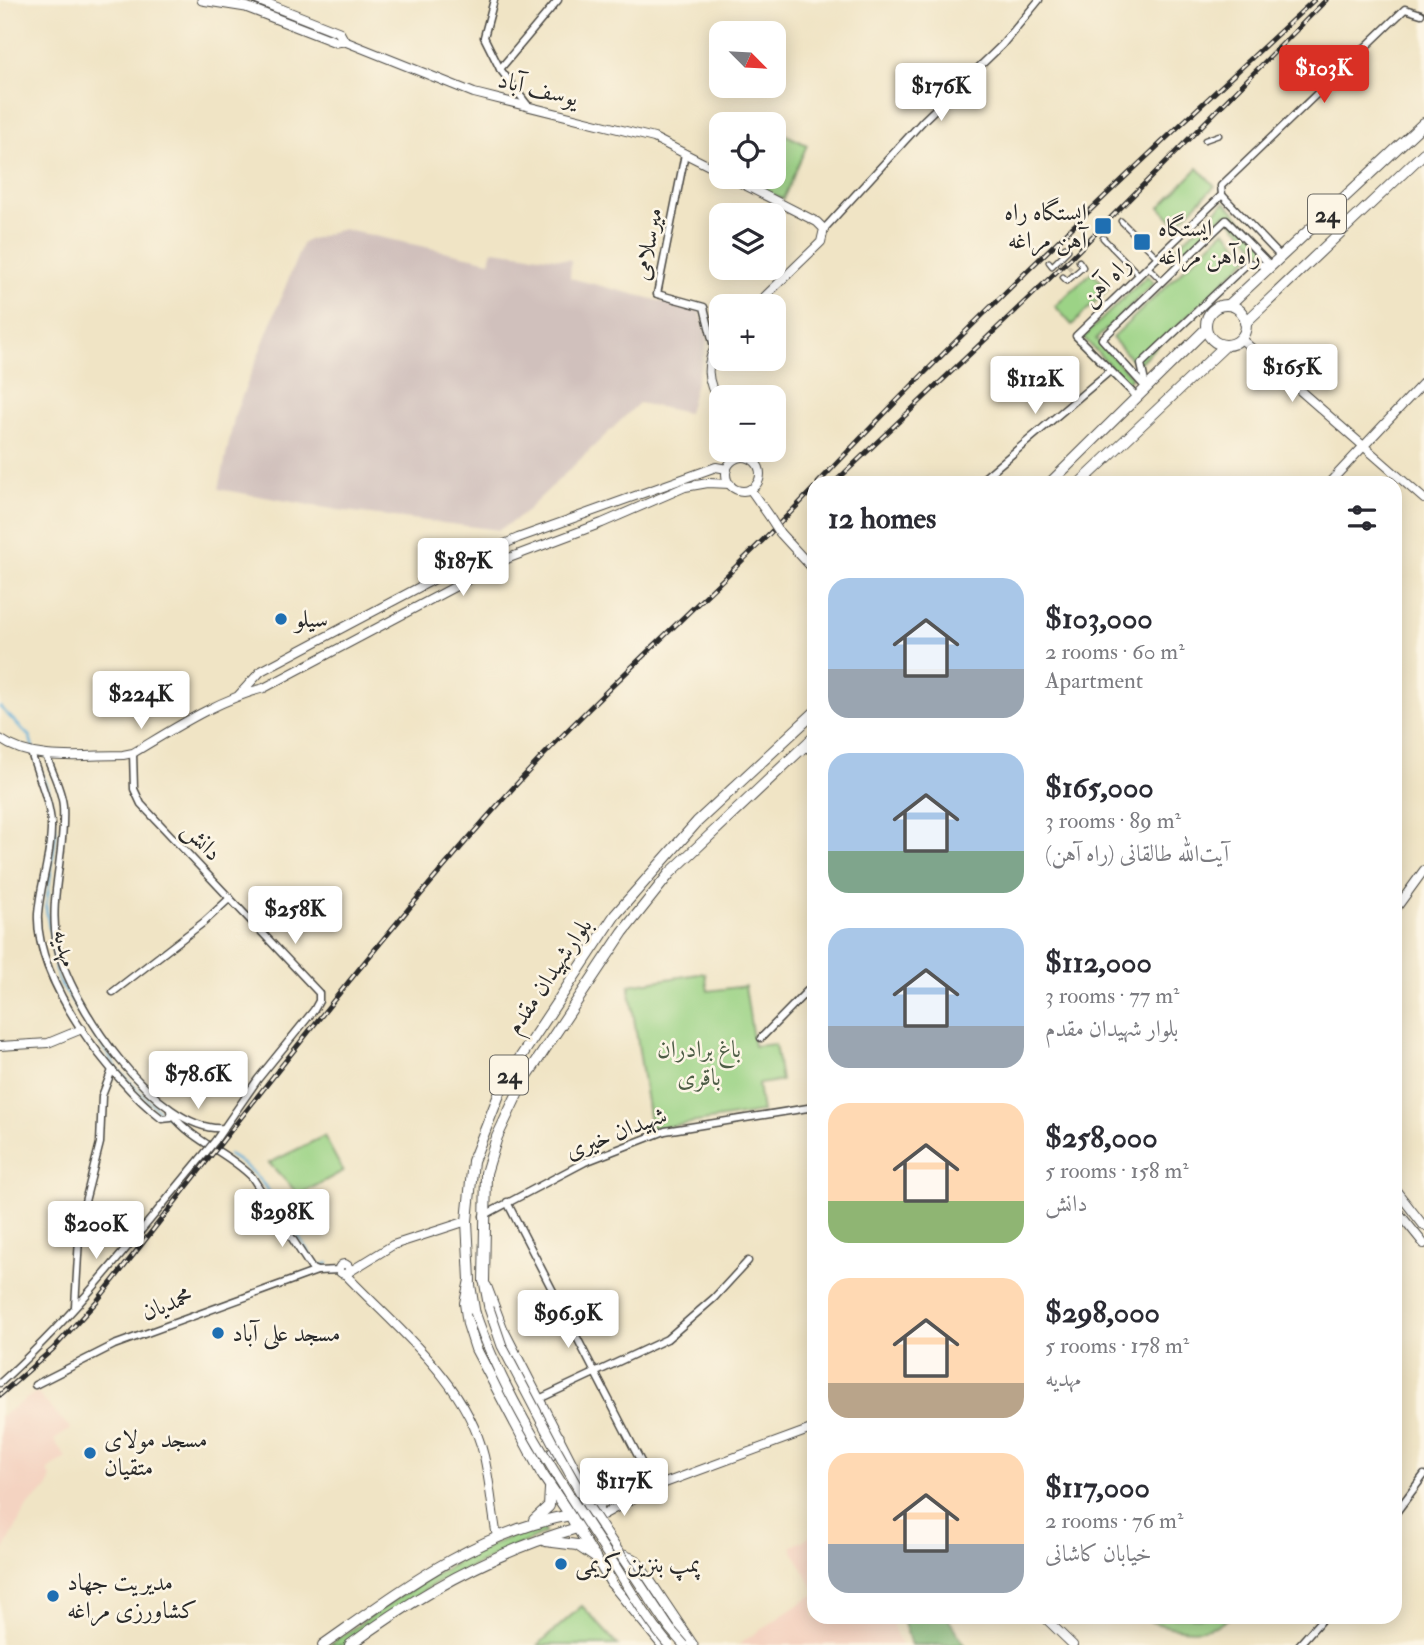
<!DOCTYPE html>
<html lang="en">
<head>
<meta charset="utf-8">
<style>
  :root { --surface:#fff; --page:#f2f2f3; --text:#2b2b33; --muted:#7c7c81; --accent:#d93025 }
  body { margin:0; font-family:"IM FELL Double Pica",Amiri,serif; background:var(--page); color:var(--text); height:100vh; display:flex; flex-direction:column; font-size:26px; white-space:nowrap }
  * { box-sizing:border-box; margin:0 }
  p { font-size:23px; color:var(--muted) }
  .icon { flex:none; width:38px; height:38px; fill:none; stroke:currentColor; stroke-width:2; stroke-linecap:round; stroke-linejoin:round }
  .map { position:relative; flex:1; overflow:hidden }
  .drawer { position:absolute; left:807px; top:476px; width:595px; height:1148px; display:flex; flex-direction:column; background:var(--surface); border-radius:21px; box-shadow:0 4px 18px #0003 }
  .drawer>* { flex:none }
  .needle { width:46px; rotate:114deg }
  .fabs { position:absolute; left:709px; top:21px; display:grid; gap:14px }
  .fabs a { display:grid; place-items:center; width:77px; height:77px; border-radius:14px; background:var(--surface); box-shadow:0 4px 18px #0003; font-size:35px }
  .price { position:absolute; translate:-50% -60px; padding:0 16px; border-radius:7px; background:#fff; color:#222; font-size:23px; line-height:46px; filter:drop-shadow(0 2px 4px #0008) }
  .price::after { content:''; position:absolute; left:50%; top:42px; width:21px; height:16px; margin-left:-10px; background:inherit; clip-path:polygon(0 0,100% 0,50% 100%) }
  .price.on { background:var(--accent); color:#fff }
  ul { padding:0; list-style:none }
  li { display:flex; align-items:center; gap:21px; height:175px; padding:0 21px }
  li span { display:grid; place-items:center; flex:none; width:196px; height:140px; border-radius:21px; color:#555 }
  li>.icon { margin-inline-start:auto }
  span .icon { width:84px; height:84px; fill:#fffc; stroke-width:1 }
  li b { font-size:30px }
  h2 { display:flex; justify-content:space-between; align-items:center; height:84px; padding:0 21px; font-size:30px }
  .map>svg:first-child { display:block }
  .built { fill:#f4d3c1 }
  .industrial { fill:#d0c0bc }
  .green { fill:#9cd386; stroke:#647f58; stroke-width:2 }
  .forest { fill:#7db573; stroke:#54704f; stroke-width:2 }
  .lines { fill:none; stroke-linecap:round; stroke-linejoin:round }
  .stream { stroke:#5faed9; stroke-width:2.5 }
  .pedestrian-tunnel { stroke:#c9bfa6; stroke-width:4.5; stroke-dasharray:4.5 2; stroke-linecap:butt }
  .pedestrian-casing { stroke:#494742; stroke-width:7 }
  .minor-casing { stroke:#494742; stroke-width:9 }
  .tertiary-casing { stroke:#494742; stroke-width:10 }
  .secondary-casing { stroke:#494742; stroke-width:11 }
  .primary-casing { stroke:#494742; stroke-width:12 }
  .pedestrian { stroke:#fff; stroke-width:4.5 }
  .minor { stroke:#fff; stroke-width:6 }
  .tertiary { stroke:#fff; stroke-width:8 }
  .secondary { stroke:#fff; stroke-width:9 }
  .primary { stroke:#fff; stroke-width:10 }
  .rail-casing { stroke:#2b2b2b; stroke-width:5 }
  .rail { stroke:#fcf5e5; stroke-width:2.5; stroke-dasharray:8; stroke-linecap:butt }
  .minor-bridge-casing { stroke:#494742; stroke-width:9; stroke-linecap:butt }
  .tertiary-bridge-casing { stroke:#494742; stroke-width:10; stroke-linecap:butt }
  .secondary-bridge-casing { stroke:#494742; stroke-width:11; stroke-linecap:butt }
  .minor-bridge { stroke:#fff; stroke-width:6 }
  .tertiary-bridge { stroke:#fff; stroke-width:8 }
  .secondary-bridge { stroke:#fff; stroke-width:9 }
  .poi-dot { fill:#1f6fb2; stroke:#fcf5e5; stroke-width:2.5 }
  .labels { text-anchor:middle; dominant-baseline:central; stroke-width:5; stroke-linejoin:round; paint-order:stroke }
  .shield { fill:#fcf5e5; stroke:#6a6863; stroke-width:2 }
  .shield-label { font-size:23px; font-weight:bold; fill:#2b2b2b }
  .street-label { font-size:24px; fill:#2b2b2b; stroke:#fcf5e5 }
  .poi-label { font-size:24px; fill:#2b2b2b; stroke:#fcf5e5; text-anchor:start }
  .park-label { font-size:24px; fill:#4d5d46; stroke:#fcf5e5 }
</style>
</head>
<body>
<div class="map">
<svg width="1424" height="1645" viewBox="0 0 1424 1645">
  <rect width="100%" height="100%" fill="#fcf5e5"/>
  <filter id="ink" filterUnits="userSpaceOnUse"><feTurbulence type="fractalNoise" baseFrequency=".0143" numOctaves="2"/><feDisplacementMap in="SourceGraphic" scale="14" xChannelSelector="R" yChannelSelector="G"/><feConvolveMatrix kernelMatrix="1 2 1 2 8 2 1 2 1" color-interpolation-filters="sRGB"/></filter>
  <filter id="wash" filterUnits="userSpaceOnUse"><feTurbulence type="fractalNoise" baseFrequency=".00686" numOctaves="4" result="noise"/><feDisplacementMap in="SourceGraphic" scale="28" xChannelSelector="R" yChannelSelector="G"/><feGaussianBlur stdDeviation="1.57" result="paint"/><feColorMatrix in="noise" values="0 0 0 0 0 0 0 0 0 0 0 0 0 0 0 0 0 1.4 0 .05"/><feComposite in="paint" operator="in"/></filter>
  <g filter="url(#wash)">
    <rect width="100%" height="100%" fill="#f0e4c5"/>
    <g class="built">
      <polygon points="36,1392 71,1429 54,1440 66,1458 47,1471 51,1477 47,1489 27,1506 4,1550 0,1542 0,1417"/>
      <polygon points="814,1534 814,1590 791,1547"/>
      <polygon points="814,1594 814,1617 889,1617 901,1645 738,1645"/>
    </g>
    <polygon class="industrial" points="342,229 490,261 493,250 571,260 570,278 700,311 708,338 688,413 639,403 521,516 499,530 338,510 219,489 235,414 303,242"/>
    <g class="green">
      <polygon points="774,129 807,145 783,199 740,180 742,177 774,177"/>
      <polygon points="1198,168 1215,186 1176,224 1160,207"/>
      <polygon points="1225,202 1267,246 1261,252 1225,214 1174,262 1168,255"/>
      <polygon points="1225,230 1250,256 1137,365 1112,338"/>
      <polygon points="1092,272 1108,289 1072,325 1055,306"/>
      <polygon points="1147,276 1154,283 1096,339 1132,377 1126,383 1083,337"/>
      <polygon points="705,973 708,991 745,986 754,1046 775,1044 781,1081 758,1084 762,1112 651,1129 629,985"/>
      <polygon points="324,1136 343,1171 299,1195 269,1163"/>
      <path d="M542 1525 545 1533 434 1584 346 1645H329C397 1598 463 1551 542 1525Z"/>
      <polygon points="582,1606 618,1645 538,1645"/>
      <path d="M1139 1617H1230C1205 1639 1166 1628 1139 1617Z"/>
    </g>
    <polygon class="forest" points="902,1617 947,1617 965,1645 911,1645"/>
    <g class="lines">
      <g class="stream">
        <polyline points="0,707 30,737 34,752"/>
        <polyline points="39,768 48,789 56,832 46,908 58,980 118,1070 160,1112 176,1122"/>
        <path d="M229 1155C271 1179 288 1224 315 1262L322 1266 328 1263"/>
      </g>
    </g>
  </g>
  <g filter="url(#ink)">
    <g class="lines">
      <polyline class="pedestrian-tunnel" points="1060,256 1074,273"/>
      <defs>
        <g id="pedestrian">
          <polyline points="1205,140 1219,135"/>
          <polyline points="1121,221 1158,258"/>
          <polyline points="1103,238 1139,275"/>
          <polyline points="1049,262 1052,266 1068,250 1065,247"/>
          <polyline points="1148,267 1162,281"/>
          <polyline points="1063,277 1067,281 1083,267 1079,261"/>
        </g>
        <g id="minor">
          <polyline points="494,0 484,37 500,69 529,107"/>
          <polyline points="500,69 558,0"/>
          <polyline points="685,154 657,294 704,307 714,347"/>
          <polyline points="1222,195 1221,186 1405,9 1421,14"/>
          <polyline points="824,229 923,121 1002,45 1039,0"/>
          <polyline points="1146,387 1141,364 1248,263 1269,266"/>
          <polyline points="1146,388 1102,339 1226,220 1271,266"/>
          <polyline points="1137,397 1076,336 1222,195 1281,257"/>
          <polyline points="978,483 1110,371"/>
          <polyline points="803,747 814,752"/>
          <path d="M31 752C37 774 50 801 51 824 52 854 40 884 38 914 35 981 111 1080 162 1119L171 1118 170 1110"/>
          <polyline points="133,753 134,789 141,804 319,993 319,1001 314,1010 258,1079 215,1141"/>
          <path d="M46 755C51 770 62 790 63 806 66 852 48 898 57 944 68 1002 158 1134 224 1128"/>
          <polyline points="113,992 204,922 230,898"/>
          <polyline points="761,1038 814,984"/>
          <path d="M172 1114C193 1142 228 1152 252 1177L312 1269 317 1271 339 1270"/>
          <polyline points="507,1202 654,1487"/>
          <polyline points="483,1216 585,1162 665,1131 814,1107"/>
          <polyline points="75,1307 80,1221 100,1143 102,1096 112,1070"/>
          <path d="M0 1383C77 1314 140 1231 206 1152"/>
          <polyline points="35,1385 114,1345 317,1271"/>
          <polyline points="539,1399 667,1339 714,1298 748,1261"/>
          <polyline points="1395,1514 1424,1475"/>
          <polyline points="1299,1645 1324,1617"/>
        </g>
        <g id="tertiary">
          <polyline points="344,41 474,93 654,138 721,172"/>
          <polyline points="729,177 817,222 824,229 821,242 755,306"/>
          <path d="M721 338C703 362 706 382 721 405"/>
          <polyline points="1240,338 1424,499"/>
          <circle cx="743" cy="474" r="17"/>
          <polyline points="1329,483 1424,382"/>
          <polyline points="750,489 771,519"/>
          <polyline points="780,533 814,570"/>
          <polyline points="239,695 261,671 482,554 518,538 716,467 727,469"/>
          <path d="M0 739C34 763 83 755 123 755L133 753C175 728 217 700 264 688L509 558 602 523 685 487 708 483 730 484"/>
          <polyline points="1395,910 1424,870"/>
          <polyline points="0,1046 48,1043 82,1029"/>
          <polyline points="1395,1189 1424,1226"/>
          <polyline points="1395,1208 1424,1244"/>
          <circle cx="344" cy="1269" r="5"/>
          <polyline points="349,1272 393,1245 467,1221"/>
          <path d="M345 1274C396 1328 466 1381 484 1456 490 1482 492 1510 497 1537"/>
          <polyline points="487,1286 503,1328 594,1505 633,1496"/>
          <polyline points="599,1517 654,1487 814,1428"/>
          <polyline points="1044,1617 1073,1645"/>
        </g>
        <g id="secondary">
          <polyline points="202,0 246,7 336,42 344,41 339,32 258,0"/>
          <polyline points="484,1281 489,1308"/>
          <polyline points="470,1282 475,1312"/>
          <polyline points="577,1528 611,1583 662,1645"/>
          <polyline points="611,1583 607,1571 612,1559 624,1555 636,1560 693,1645"/>
        </g>
        <g id="primary">
          <polyline points="1229,305 1424,123"/>
          <circle cx="1226" cy="325" r="20"/>
          <polyline points="1245,323 1424,153"/>
          <polyline points="1050,483 1206,329"/>
          <polyline points="1080,483 1226,345"/>
          <polyline points="484,1281 486,1173 497,1137 523,1082 623,932 670,873 814,737"/>
          <polyline points="531,1454 549,1457 556,1449 559,1437"/>
          <polygon points="589,1505 598,1508 599,1517 577,1528 570,1515"/>
          <polyline points="534,1520 549,1506 550,1489"/>
          <polyline points="545,1541 577,1545 595,1557"/>
          <path d="M323 1645C400 1591 475 1533 570 1515L542 1474 476 1349 468 1324 465 1303 470 1280 467 1221 473 1161 504 1082 615 915 697 822 814 713"/>
          <path d="M350 1645C420 1593 493 1552 577 1528"/>
        </g>
      </defs>
      <use href="#pedestrian" class="pedestrian-casing"/>
      <use href="#minor" class="minor-casing"/>
      <use href="#tertiary" class="tertiary-casing"/>
      <use href="#secondary" class="secondary-casing"/>
      <use href="#primary" class="primary-casing"/>
      <use href="#pedestrian" class="pedestrian"/>
      <use href="#minor" class="minor"/>
      <use href="#tertiary" class="tertiary"/>
      <use href="#secondary" class="secondary"/>
      <use href="#primary" class="primary"/>
      <defs>
        <g id="rail">
          <path d="M818 483C976 315 1145 157 1314 0"/>
          <polyline points="834,483 1071,258 1326,0"/>
          <path d="M0 1395 53 1349 97 1301C231 1132 361 958 505 797 602 688 714 594 814 488"/>
        </g>
      </defs>
      <use href="#rail" class="rail-casing"/>
      <use href="#rail" class="rail"/>
      <defs>
        <polyline id="minor-bridge" points="206,1152 215,1141"/>
        <polyline id="tertiary-bridge" points="771,519 780,533"/>
        <g id="secondary-bridge">
          <polyline points="489,1308 502,1346 556,1449 588,1506 670,1629 684,1645"/>
          <path d="M475 1312C503 1396 563 1487 612 1561 630 1589 647 1620 669 1645"/>
        </g>
      </defs>
      <use href="#minor-bridge" class="minor-bridge-casing"/>
      <use href="#tertiary-bridge" class="tertiary-bridge-casing"/>
      <use href="#secondary-bridge" class="secondary-bridge-casing"/>
      <use href="#minor-bridge" class="minor-bridge"/>
      <use href="#tertiary-bridge" class="tertiary-bridge"/>
      <use href="#secondary-bridge" class="secondary-bridge"/>
    </g>
  </g>
  <g class="poi-dot">
    <rect x="1094" y="217" width="18" height="18" rx="3.5"/>
    <rect x="1133" y="233" width="18" height="18" rx="3.5"/>
    <circle cx="281" cy="619" r="7"/>
    <circle cx="218" cy="1333" r="7"/>
    <circle cx="90" cy="1453" r="7"/>
    <circle cx="561" cy="1564" r="7"/>
    <circle cx="53" cy="1596" r="7"/>
  </g>
  <g class="labels">
    <g class="shield">
      <rect x="1308" y="194.5" width="38" height="39" rx="5"/>
      <rect x="490" y="1055.5" width="38" height="39" rx="5"/>
    </g>
    <g class="shield-label">
      <text x="1327" y="214">24</text>
      <text x="509" y="1075">24</text>
    </g>
    <g class="street-label">
      <text transform="translate(538 89) rotate(14)">یوسف آباد</text>
      <text transform="translate(648 244) rotate(-79)">میرسلامی</text>
      <text transform="translate(1106 281) rotate(-44)">راه آهن</text>
      <text transform="translate(202 841) rotate(46)">دانش</text>
      <text transform="translate(65 948) rotate(76)">مهدیه</text>
      <text transform="translate(549 976) rotate(-56)">بلوارشهیدان مقدم</text>
      <text transform="translate(616 1133) rotate(-21)">شهیدان خیری</text>
      <text transform="translate(167 1304) rotate(-21)">محمدیان</text>
    </g>
    <g class="poi-label">
      <text x="1087" y="212" text-anchor="end">ایستگاه راه<tspan x="1087" dy="28">آهن مراغه</tspan></text>
      <text x="1158" y="228">ایستگاه<tspan x="1158" dy="28">راه‌آهن مراغه</tspan></text>
      <text x="295" y="619">سیلو</text>
      <text x="232" y="1333">مسجد علی آباد</text>
      <text x="104" y="1439">مسجد مولای<tspan x="104" dy="28">متقیان</tspan></text>
      <text x="575" y="1564">پمپ بنزین کریمی</text>
      <text x="67" y="1582">مدیریت جهاد<tspan x="67" dy="28">کشاورزی مراغه</tspan></text>
    </g>
    <g class="park-label">
      <text x="699" y="1049">باغ برادران<tspan x="699" dy="28">باقری</tspan></text>
    </g>
  </g>
</svg>
<div class="fabs">
<a><svg class="needle" viewBox="-14 -14 28 28"><path d="M0-13l5 13h-10z" fill="#e53935"/><path d="M0 13l5-13h-10z" fill="#7c7c81"/></svg></a>
<a><svg class="icon" aria-label="locate" viewBox="0 0 24 24"><circle cx="12" cy="12" r="6"/><path d="M12 2v4M12 18v4M2 12h4M18 12h4"/></svg></a>
<a><svg class="icon" aria-label="layers" viewBox="0 0 24 24"><path d="M12 4l9 5-9 5-9-5zM3 14l9 5 9-5"/></svg></a>
<a>+</a>
<a>−</a>
</div>
<b class="price on" style="left:1324px;top:105px">$103K</b>
<b class="price" style="left:941px;top:123px">$176K</b>
<b class="price" style="left:1292px;top:404px">$165K</b>
<b class="price" style="left:1035px;top:416px">$112K</b>
<b class="price" style="left:463px;top:598px">$187K</b>
<b class="price" style="left:141px;top:731px">$224K</b>
<b class="price" style="left:295px;top:946px">$258K</b>
<b class="price" style="left:198px;top:1111px">$78.6K</b>
<b class="price" style="left:282px;top:1249px">$298K</b>
<b class="price" style="left:96px;top:1261px">$200K</b>
<b class="price" style="left:568px;top:1350px">$96.9K</b>
<b class="price" style="left:624px;top:1518px">$117K</b>
<section class="drawer">
<h2>12 homes<svg class="icon" aria-label="filters" viewBox="0 0 24 24"><path d="M4 7h16M4 17h16"/><circle cx="9" cy="7" r="2"/><circle cx="15" cy="17" r="2"/></svg></h2>
<ul>
<li><span style="background:linear-gradient(#a9c7e8 65%,#9aa5b1 0)"><svg class="icon" aria-label="home" viewBox="0 0 24 24"><path d="M3 11l9-7 9 7M6 9v11h12V9"/></svg></span><div><b>$103,000</b><p>2 rooms · 60 m²</p><p>Apartment</p></div></li>
<li><span style="background:linear-gradient(#a9c7e8 70%,#7fa58c 0)"><svg class="icon" aria-label="home" viewBox="0 0 24 24"><path d="M3 11l9-7 9 7M6 9v11h12V9"/></svg></span><div><b>$165,000</b><p>3 rooms · 89 m²</p><p>(راه آهن) آیت‌الله طالقانی</p></div></li>
<li><span style="background:linear-gradient(#a9c7e8 70%,#9aa5b1 0)"><svg class="icon" aria-label="home" viewBox="0 0 24 24"><path d="M3 11l9-7 9 7M6 9v11h12V9"/></svg></span><div><b>$112,000</b><p>3 rooms · 77 m²</p><p>بلوار شهیدان مقدم</p></div></li>
<li><span style="background:linear-gradient(#ffd9b3 70%,#8fb573 0)"><svg class="icon" aria-label="home" viewBox="0 0 24 24"><path d="M3 11l9-7 9 7M6 9v11h12V9"/></svg></span><div><b>$258,000</b><p>5 rooms · 158 m²</p><p>دانش</p></div></li>
<li><span style="background:linear-gradient(#ffd9b3 75%,#b9a48a 0)"><svg class="icon" aria-label="home" viewBox="0 0 24 24"><path d="M3 11l9-7 9 7M6 9v11h12V9"/></svg></span><div><b>$298,000</b><p>5 rooms · 178 m²</p><p>مهدیه</p></div></li>
<li><span style="background:linear-gradient(#ffd9b3 65%,#9aa5b1 0)"><svg class="icon" aria-label="home" viewBox="0 0 24 24"><path d="M3 11l9-7 9 7M6 9v11h12V9"/></svg></span><div><b>$117,000</b><p>2 rooms · 76 m²</p><p>خیابان کاشانی</p></div></li>
</ul>
</section>
</div>
</body>
</html>
